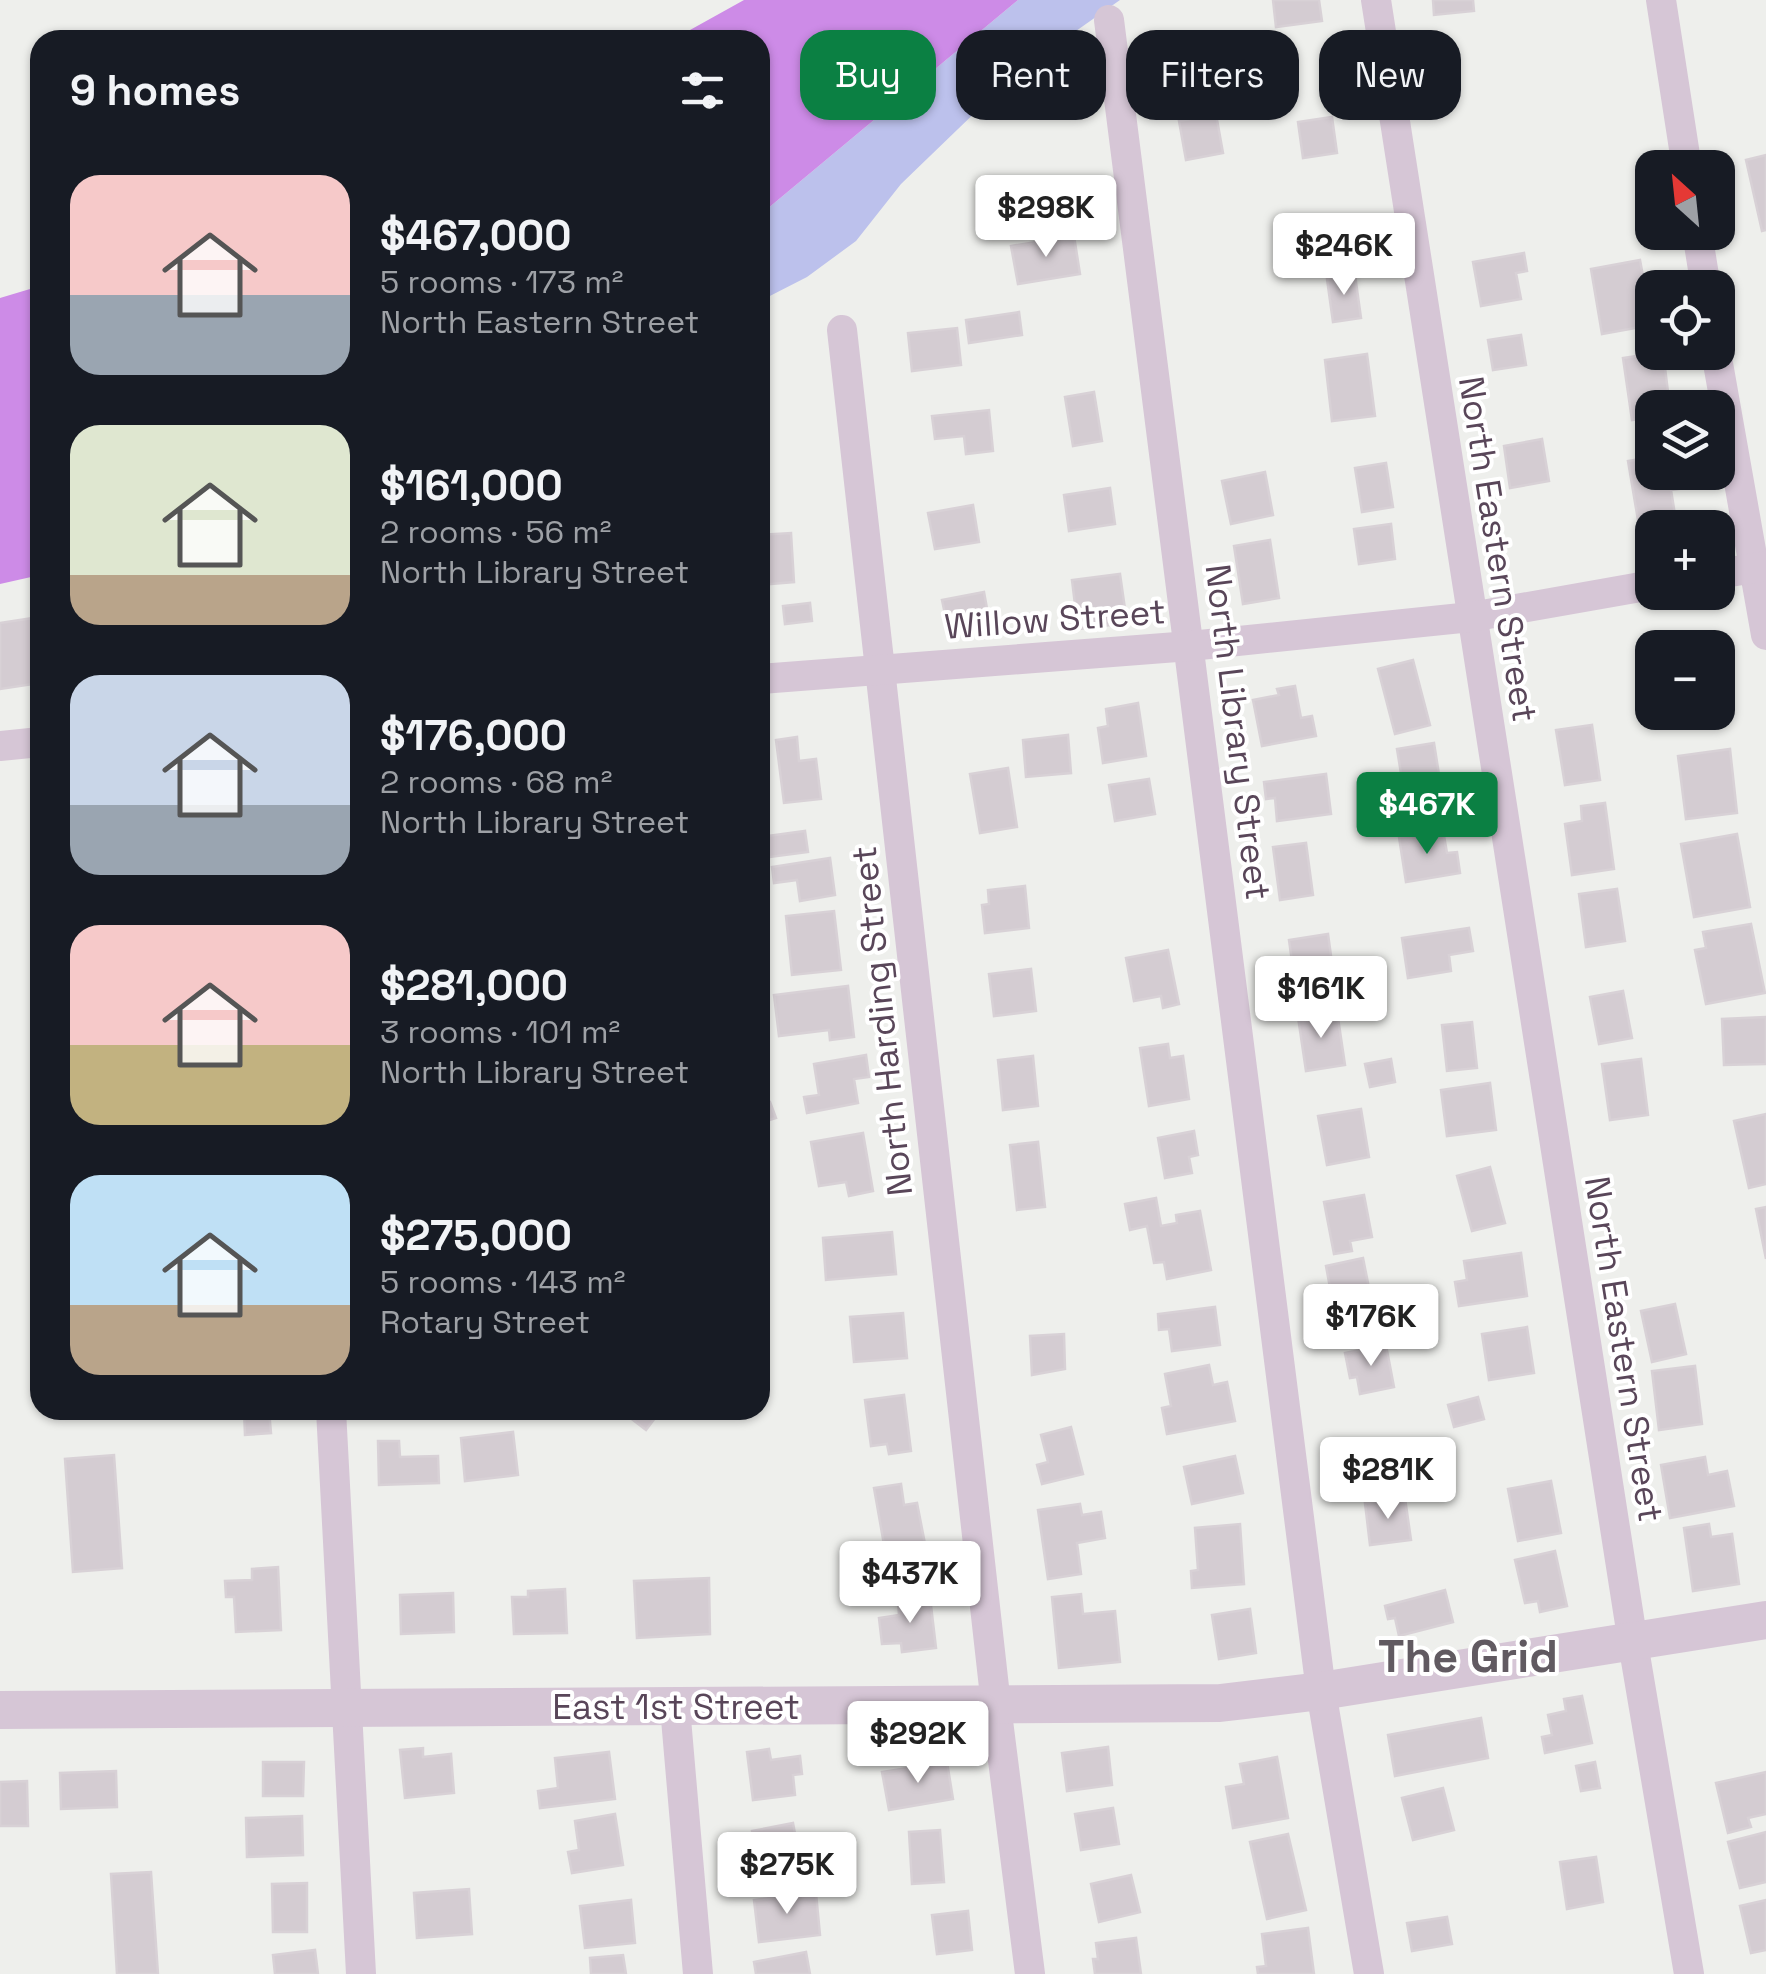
<!DOCTYPE html>
<html lang="en">
<head>
<meta charset="utf-8">
<style>
  :root { --surface:#171b24; --page:#20242c; --text:#f1f3f6; --muted:#9ea1a6; --accent:#0b8043 }
  body { margin:0; font-family:"Space Grotesk",sans-serif; background:var(--page); color:var(--text); height:100vh; display:flex; flex-direction:column; font-size:38px; white-space:nowrap }
  * { box-sizing:border-box; margin:0 }
  p { font-size:32px; color:var(--muted) }
  .icon { flex:none; width:55px; height:55px; fill:none; stroke:currentColor; stroke-width:2; stroke-linecap:round; stroke-linejoin:round }
  .map { position:relative; flex:1; overflow:hidden }
  .panel { position:absolute; left:30px; top:30px; width:740px; height:1390px; display:flex; flex-direction:column; background:var(--surface); border-radius:30px; box-shadow:0 2px 8px #0004 }
  .panel>* { flex:none }
  .guide { position:absolute; left:800px; top:30px; width:815px; height:90px; display:flex; gap:20px }
  .needle { width:65px; rotate:333deg }
  .buttons { position:absolute; left:1635px; top:150px; display:grid; gap:20px }
  .buttons a { display:grid; place-items:center; width:100px; height:100px; border-radius:20px; background:var(--surface); box-shadow:0 2px 8px #0004; font-size:50px }
  .price { position:absolute; translate:-50% -85px; padding:0 22px; border-radius:10px; background:#fff; color:#222; font-size:32px; line-height:65px; filter:drop-shadow(0 2px 5px #0008) }
  .price::after { content:''; position:absolute; left:50%; top:60px; width:30px; height:22px; margin-left:-15px; background:inherit; clip-path:polygon(0 0,100% 0,50% 100%) }
  .price.active { background:var(--accent); color:#fff }
  ul { padding:0; list-style:none }
  li { display:flex; align-items:center; gap:30px; height:250px; padding:0 40px }
  li span { display:grid; place-items:center; flex:none; width:280px; height:200px; border-radius:30px; color:#555 }
  li>.icon { margin-inline-start:auto }
  span .icon { width:120px; height:120px; fill:#fffc; stroke-width:1 }
  li b { font-size:42px }
  h2 { display:flex; justify-content:space-between; align-items:center; height:120px; padding:0 40px; font-size:42px }
  .chip { padding:0 35px; border-radius:30px; background:var(--surface); box-shadow:0 2px 8px #0004; font-size:35px; line-height:90px }
  .chip.active { background:var(--accent); color:#fff }
  .map>svg:first-child { display:block }
  .green { fill:#bcc1ec }
  .water { fill:#cd8be7 }
  .building { fill:#d4ccd2; stroke:#d8d1d6; stroke-width:2.5 }
  .lines { fill:none; stroke-linecap:round; stroke-linejoin:round }
  .minor { stroke:#d6c6d6; stroke-width:30 }
  .tertiary { stroke:#d6c6d6; stroke-width:38 }
  .labels { text-anchor:middle; dominant-baseline:central; stroke-width:8; stroke-linejoin:round; paint-order:stroke }
  .street-label { font-size:35px; fill:#594659; stroke:#fff }
  .district-label { font-size:45px; font-weight:bold; fill:#615a61; stroke:#fff }
</style>
</head>
<body>
<div class="map">
<svg width="1766" height="1974" viewBox="0 0 1766 1974">
  <rect width="100%" height="100%" fill="#eeefec"/>
  <polygon class="green" points="1018,0 1120,0 1015,74 901,184 856,241 807,277 760,301 760,215"/>
  <g class="water">
    <polygon points="744,0 1018,0 760,215 760,40 672,40"/>
    <polygon points="40,286 40,575 0,584 0,298"/>
  </g>
  <g class="building">
    <polygon points="1273,0 1319,0 1322,21 1276,27"/>
    <polygon points="1433,0 1473,0 1474,11 1434,15"/>
    <polygon points="1204,43 1210,76 1178,81 1173,49"/>
    <polygon points="1216,114 1223,153 1186,160 1179,121"/>
    <polygon points="1332,117 1337,153 1303,158 1298,122"/>
    <polygon points="1766,155 1766,230 1762,231 1746,160"/>
    <polygon points="1074,236 1080,274 1018,284 1011,246"/>
    <polygon points="1524,253 1527,271 1516,273 1521,299 1481,306 1473,262"/>
    <polygon points="1640,260 1652,325 1602,334 1591,269"/>
    <polygon points="1355,275 1361,318 1333,322 1327,279"/>
    <polygon points="1019,312 1022,335 969,343 966,320"/>
    <polygon points="957,328 961,365 912,371 908,333"/>
    <polygon points="1521,335 1526,365 1493,370 1488,340"/>
    <polygon points="1663,352 1670,408 1652,408 1652,417 1632,420 1623,358"/>
    <polygon points="1367,354 1375,416 1332,421 1325,360"/>
    <polygon points="1094,392 1102,441 1073,446 1065,397"/>
    <polygon points="989,410 993,451 966,454 964,436 935,439 932,416"/>
    <polygon points="1542,439 1549,481 1510,488 1504,446"/>
    <polygon points="1652,457 1652,472 1684,472 1687,488 1671,490 1677,527 1652,528 1652,530 1640,532 1628,461"/>
    <polygon points="1386,463 1393,507 1362,512 1355,468"/>
    <polygon points="1265,472 1273,515 1231,524 1222,481"/>
    <polygon points="1110,488 1115,524 1069,531 1064,495"/>
    <polygon points="973,505 979,542 935,549 928,513"/>
    <polygon points="1391,524 1395,559 1359,564 1354,529"/>
    <polygon points="791,533 794,582 760,585 760,535"/>
    <polygon points="1270,540 1279,598 1243,604 1234,546"/>
    <polygon points="1120,574 1127,623 1078,629 1072,580"/>
    <polygon points="984,592 990,625 949,633 942,600"/>
    <polygon points="810,603 812,621 785,624 783,606"/>
    <polygon points="33,618 40,651 40,683 0,689 0,623"/>
    <polygon points="1413,660 1430,725 1395,734 1378,669"/>
    <polygon points="1295,686 1301,718 1312,716 1316,736 1262,746 1253,700 1279,695 1277,689"/>
    <polygon points="1138,703 1146,756 1103,763 1098,728 1108,726 1106,709"/>
    <polygon points="1718,709 1718,713 1669,721 1667,712 1718,712"/>
    <polygon points="1592,725 1600,780 1565,785 1556,730"/>
    <polygon points="1068,735 1071,773 1026,777 1023,740"/>
    <polygon points="797,737 799,761 816,759 821,799 784,803 776,740"/>
    <polygon points="1434,743 1444,806 1419,810 1417,796 1405,798 1397,749"/>
    <polygon points="1730,749 1737,813 1686,819 1678,756"/>
    <polygon points="1008,768 1017,827 980,833 970,774"/>
    <polygon points="1326,774 1331,814 1277,821 1275,798 1266,799 1264,782"/>
    <polygon points="1149,779 1155,814 1115,821 1109,785"/>
    <polygon points="1605,803 1614,869 1572,875 1565,824 1582,821 1581,806"/>
    <polygon points="1443,830 1447,853 1457,852 1460,873 1406,882 1399,837"/>
    <polygon points="805,831 808,852 762,858 760,837"/>
    <polygon points="1737,834 1750,907 1694,917 1681,844"/>
    <polygon points="1306,843 1313,895 1280,900 1273,847"/>
    <polygon points="830,858 835,895 800,901 797,880 774,883 772,867"/>
    <polygon points="1025,886 1029,928 985,933 982,905 989,904 988,890"/>
    <polygon points="1617,889 1625,941 1586,947 1579,894"/>
    <polygon points="834,911 841,970 792,975 786,916"/>
    <polygon points="1751,924 1765,993 1706,1004 1695,950 1706,948 1703,932"/>
    <polygon points="1469,928 1473,951 1449,955 1451,971 1408,978 1402,938"/>
    <polygon points="1328,934 1335,985 1296,990 1289,940"/>
    <polygon points="1168,950 1179,1004 1163,1008 1161,996 1134,1001 1126,958"/>
    <polygon points="1031,969 1036,1011 994,1016 989,974"/>
    <polygon points="848,986 854,1037 830,1040 829,1030 779,1036 774,995"/>
    <polygon points="1623,991 1632,1038 1599,1044 1590,997"/>
    <polygon points="1337,1011 1345,1065 1306,1071 1298,1017"/>
    <polygon points="1766,1017 1766,1064 1724,1065 1722,1019"/>
    <polygon points="1472,1022 1477,1068 1447,1071 1442,1025"/>
    <polygon points="1168,1044 1170,1058 1183,1056 1189,1099 1149,1106 1140,1048"/>
    <polygon points="866,1055 869,1077 854,1079 858,1103 807,1113 804,1097 819,1095 814,1064"/>
    <polygon points="1033,1056 1038,1106 1003,1110 998,1060"/>
    <polygon points="1391,1059 1395,1082 1370,1087 1365,1064"/>
    <polygon points="1641,1059 1648,1115 1610,1120 1602,1064"/>
    <polygon points="1490,1083 1496,1130 1447,1136 1441,1090"/>
    <polygon points="770,1102 776,1118 760,1123 760,1105"/>
    <polygon points="1361,1109 1369,1157 1327,1165 1318,1116"/>
    <polygon points="1766,1114 1766,1184 1749,1188 1734,1121"/>
    <polygon points="1194,1131 1198,1155 1189,1157 1192,1173 1165,1178 1158,1138"/>
    <polygon points="863,1133 873,1191 849,1196 846,1182 819,1186 811,1142"/>
    <polygon points="1038,1142 1045,1207 1017,1210 1010,1145"/>
    <polygon points="1490,1167 1505,1223 1472,1231 1457,1176"/>
    <polygon points="1364,1195 1372,1237 1350,1241 1352,1251 1334,1254 1324,1202"/>
    <polygon points="1156,1198 1161,1226 1177,1223 1176,1215 1200,1211 1211,1270 1167,1279 1164,1262 1154,1263 1147,1226 1130,1230 1125,1204"/>
    <polygon points="1766,1207 1766,1259 1756,1209"/>
    <polygon points="892,1232 896,1274 826,1280 823,1238"/>
    <polygon points="1521,1253 1527,1296 1459,1306 1455,1282 1467,1280 1464,1261"/>
    <polygon points="1363,1258 1374,1313 1336,1320 1326,1266"/>
    <polygon points="1675,1304 1686,1354 1652,1362 1641,1311"/>
    <polygon points="1215,1307 1220,1345 1172,1351 1169,1329 1159,1330 1158,1314"/>
    <polygon points="903,1313 907,1358 854,1362 850,1317"/>
    <polygon points="1527,1327 1534,1373 1489,1380 1482,1334"/>
    <polygon points="1064,1334 1065,1369 1032,1375 1030,1336"/>
    <polygon points="1386,1345 1394,1387 1360,1394 1357,1377 1350,1378 1345,1353"/>
    <polygon points="1209,1365 1213,1385 1227,1382 1235,1421 1167,1434 1162,1408 1171,1406 1165,1374"/>
    <polygon points="1695,1366 1702,1424 1659,1430 1652,1371"/>
    <polygon points="904,1395 911,1451 889,1454 887,1444 871,1446 865,1400"/>
    <polygon points="1478,1397 1484,1419 1454,1427 1448,1405"/>
    <polygon points="244,1410 269,1410 271,1433 245,1435"/>
    <polygon points="620,1410 661,1410 646,1430"/>
    <polygon points="1071,1427 1083,1474 1042,1484 1037,1465 1048,1462 1041,1435"/>
    <polygon points="513,1432 518,1475 465,1481 461,1438"/>
    <polygon points="378,1441 399,1441 400,1457 438,1456 439,1483 379,1485"/>
    <polygon points="114,1455 122,1568 73,1572 65,1459"/>
    <polygon points="1235,1456 1243,1493 1192,1504 1184,1467"/>
    <polygon points="1705,1457 1708,1475 1727,1471 1734,1506 1670,1518 1661,1465"/>
    <polygon points="1551,1481 1561,1533 1518,1541 1508,1489"/>
    <polygon points="901,1484 904,1505 917,1503 926,1549 886,1556 874,1488"/>
    <polygon points="1405,1498 1411,1540 1370,1545 1365,1503"/>
    <polygon points="1080,1504 1082,1515 1101,1512 1105,1538 1077,1543 1081,1574 1048,1579 1038,1510"/>
    <polygon points="1240,1524 1244,1584 1192,1588 1191,1571 1198,1570 1195,1528"/>
    <polygon points="1709,1524 1711,1537 1732,1534 1739,1584 1693,1591 1684,1528"/>
    <polygon points="1555,1551 1567,1606 1540,1612 1538,1601 1525,1603 1515,1560"/>
    <polygon points="278,1567 281,1630 236,1632 234,1597 226,1597 225,1581 252,1580 252,1569"/>
    <polygon points="709,1578 710,1634 637,1638 634,1581"/>
    <polygon points="565,1589 567,1633 514,1634 512,1597 528,1597 528,1591"/>
    <polygon points="1445,1590 1453,1622 1399,1636 1395,1618 1388,1619 1385,1606"/>
    <polygon points="453,1593 454,1632 401,1634 400,1595"/>
    <polygon points="1081,1594 1083,1614 1115,1611 1120,1662 1059,1668 1052,1597"/>
    <polygon points="930,1597 936,1648 902,1652 901,1643 882,1644 879,1618 899,1615 898,1601"/>
    <polygon points="1250,1609 1256,1653 1219,1659 1212,1615"/>
    <polygon points="1582,1696 1592,1743 1545,1753 1542,1737 1552,1735 1548,1715 1566,1711 1564,1699"/>
    <polygon points="1481,1718 1488,1758 1395,1776 1388,1735"/>
    <polygon points="1108,1747 1112,1785 1067,1791 1062,1753"/>
    <polygon points="423,1748 423,1757 451,1754 454,1793 405,1798 400,1750"/>
    <polygon points="769,1749 771,1760 800,1756 802,1774 793,1775 795,1795 753,1800 747,1752"/>
    <polygon points="609,1752 615,1799 540,1808 538,1791 558,1788 555,1758"/>
    <polygon points="1277,1757 1288,1818 1233,1828 1226,1787 1244,1784 1240,1764"/>
    <polygon points="263,1762 304,1762 303,1796 263,1796"/>
    <polygon points="947,1762 953,1799 889,1810 882,1772"/>
    <polygon points="1595,1762 1600,1788 1581,1791 1576,1766"/>
    <polygon points="116,1771 117,1807 61,1809 60,1773"/>
    <polygon points="1766,1772 1766,1814 1748,1818 1751,1827 1728,1833 1716,1783"/>
    <polygon points="27,1781 28,1826 0,1826 0,1782"/>
    <polygon points="1443,1788 1454,1830 1413,1840 1402,1798"/>
    <polygon points="1113,1808 1119,1844 1081,1850 1075,1814"/>
    <polygon points="615,1814 623,1865 572,1873 568,1852 579,1850 575,1821"/>
    <polygon points="302,1816 303,1855 247,1857 246,1818"/>
    <polygon points="793,1823 802,1871 761,1879 752,1831"/>
    <polygon points="940,1830 944,1882 912,1884 909,1832"/>
    <polygon points="1766,1832 1766,1882 1740,1888 1728,1842"/>
    <polygon points="1288,1834 1306,1910 1267,1919 1250,1842"/>
    <polygon points="1596,1857 1603,1902 1567,1909 1560,1862"/>
    <polygon points="151,1872 158,1974 117,1974 111,1874"/>
    <polygon points="1131,1875 1140,1912 1099,1922 1091,1884"/>
    <polygon points="307,1883 307,1932 273,1932 272,1884"/>
    <polygon points="469,1889 472,1934 417,1938 414,1893"/>
    <polygon points="816,1893 820,1935 759,1942 754,1900"/>
    <polygon points="631,1900 635,1943 585,1948 580,1906"/>
    <polygon points="1766,1900 1766,1950 1751,1953 1740,1906"/>
    <polygon points="968,1911 972,1950 937,1954 932,1915"/>
    <polygon points="1447,1917 1452,1944 1412,1951 1407,1923"/>
    <polygon points="1308,1928 1314,1974 1258,1974 1257,1967 1266,1966 1262,1934"/>
    <polygon points="1136,1938 1141,1974 1095,1974 1093,1959 1098,1959 1096,1943"/>
    <polygon points="315,1950 318,1974 275,1974 273,1955"/>
    <polygon points="806,1952 810,1974 756,1974 754,1962"/>
    <polygon points="623,1955 626,1974 591,1974 590,1958"/>
  </g>
  <g class="lines">
    <g class="minor">
      <polyline points="1376,0 1633,1643 1689,1974"/>
      <polyline points="1661,0 1687,168"/>
      <polyline points="1109,20 1321,1691 1369,1974"/>
      <polyline points="1697,232 1706,288"/>
      <polyline points="842,330 996,1705 1030,1974"/>
      <polyline points="1716,352 1766,635"/>
      <polyline points="1718,574 1766,566"/>
      <polyline points="760,679 1190,646 1471,617 1652,585"/>
      <polyline points="0,746 40,742"/>
      <polyline points="331,1410 361,1974"/>
      <polyline points="675,1707 698,1974"/>
    </g>
    <polyline class="tertiary" points="0,1710 1220,1703 1321,1691 1766,1620"/>
  </g>
  <g class="labels">
    <g class="street-label">
      <text transform="translate(1498 549) rotate(81)">North Eastern Street</text>
      <text transform="translate(1055 619) rotate(-4)">Willow Street</text>
      <text transform="translate(1238 732) rotate(83)">North Library Street</text>
      <text transform="translate(882 1021) rotate(-96)">North Harding Street</text>
      <text transform="translate(1624 1349) rotate(81)">North Eastern Street</text>
      <text x="676" y="1707">East 1st Street</text>
    </g>
    <g class="district-label">
      <text x="1468" y="1656">The Grid</text>
    </g>
  </g>
</svg>
<div class="buttons">
<a><svg class="needle" viewBox="-14 -14 28 28"><path d="M0-13l5 13h-10z" fill="#e53935"/><path d="M0 13l5-13h-10z" fill="#9ea1a6"/></svg></a>
<a><svg class="icon" aria-label="locate" viewBox="0 0 24 24"><circle cx="12" cy="12" r="6"/><path d="M12 2v4M12 18v4M2 12h4M18 12h4"/></svg></a>
<a><svg class="icon" aria-label="layers" viewBox="0 0 24 24"><path d="M12 4l9 5-9 5-9-5zM3 14l9 5 9-5"/></svg></a>
<a>+</a>
<a>−</a>
</div>
<b class="price" style="left:1046px;top:260px">$298K</b>
<b class="price" style="left:1344px;top:298px">$246K</b>
<b class="price active" style="left:1427px;top:857px">$467K</b>
<b class="price" style="left:1321px;top:1041px">$161K</b>
<b class="price" style="left:1371px;top:1369px">$176K</b>
<b class="price" style="left:1388px;top:1522px">$281K</b>
<b class="price" style="left:910px;top:1626px">$437K</b>
<b class="price" style="left:918px;top:1786px">$292K</b>
<b class="price" style="left:787px;top:1917px">$275K</b>
<div class="guide">
<a class="chip active">Buy</a>
<a class="chip">Rent</a>
<a class="chip">Filters</a>
<a class="chip">New</a>
</div>
<section class="panel">
<h2>9 homes<svg class="icon" aria-label="filters" viewBox="0 0 24 24"><path d="M4 7h16M4 17h16"/><circle cx="9" cy="7" r="2"/><circle cx="15" cy="17" r="2"/></svg></h2>
<ul>
<li><span style="background:linear-gradient(#f6c9c9 60%,#9aa5b1 0)"><svg class="icon" aria-label="home" viewBox="0 0 24 24"><path d="M3 11l9-7 9 7M6 9v11h12V9"/></svg></span><div><b>$467,000</b><p>5 rooms · 173 m²</p><p>North Eastern Street</p></div></li>
<li><span style="background:linear-gradient(#dfe7d0 75%,#b9a48a 0)"><svg class="icon" aria-label="home" viewBox="0 0 24 24"><path d="M3 11l9-7 9 7M6 9v11h12V9"/></svg></span><div><b>$161,000</b><p>2 rooms · 56 m²</p><p>North Library Street</p></div></li>
<li><span style="background:linear-gradient(#c9d6e8 65%,#9aa5b1 0)"><svg class="icon" aria-label="home" viewBox="0 0 24 24"><path d="M3 11l9-7 9 7M6 9v11h12V9"/></svg></span><div><b>$176,000</b><p>2 rooms · 68 m²</p><p>North Library Street</p></div></li>
<li><span style="background:linear-gradient(#f6c9c9 60%,#c2b280 0)"><svg class="icon" aria-label="home" viewBox="0 0 24 24"><path d="M3 11l9-7 9 7M6 9v11h12V9"/></svg></span><div><b>$281,000</b><p>3 rooms · 101 m²</p><p>North Library Street</p></div></li>
<li><span style="background:linear-gradient(#bfe0f5 65%,#b9a48a 0)"><svg class="icon" aria-label="home" viewBox="0 0 24 24"><path d="M3 11l9-7 9 7M6 9v11h12V9"/></svg></span><div><b>$275,000</b><p>5 rooms · 143 m²</p><p>Rotary Street</p></div></li>
</ul>
</section>
</div>
</body>
</html>
